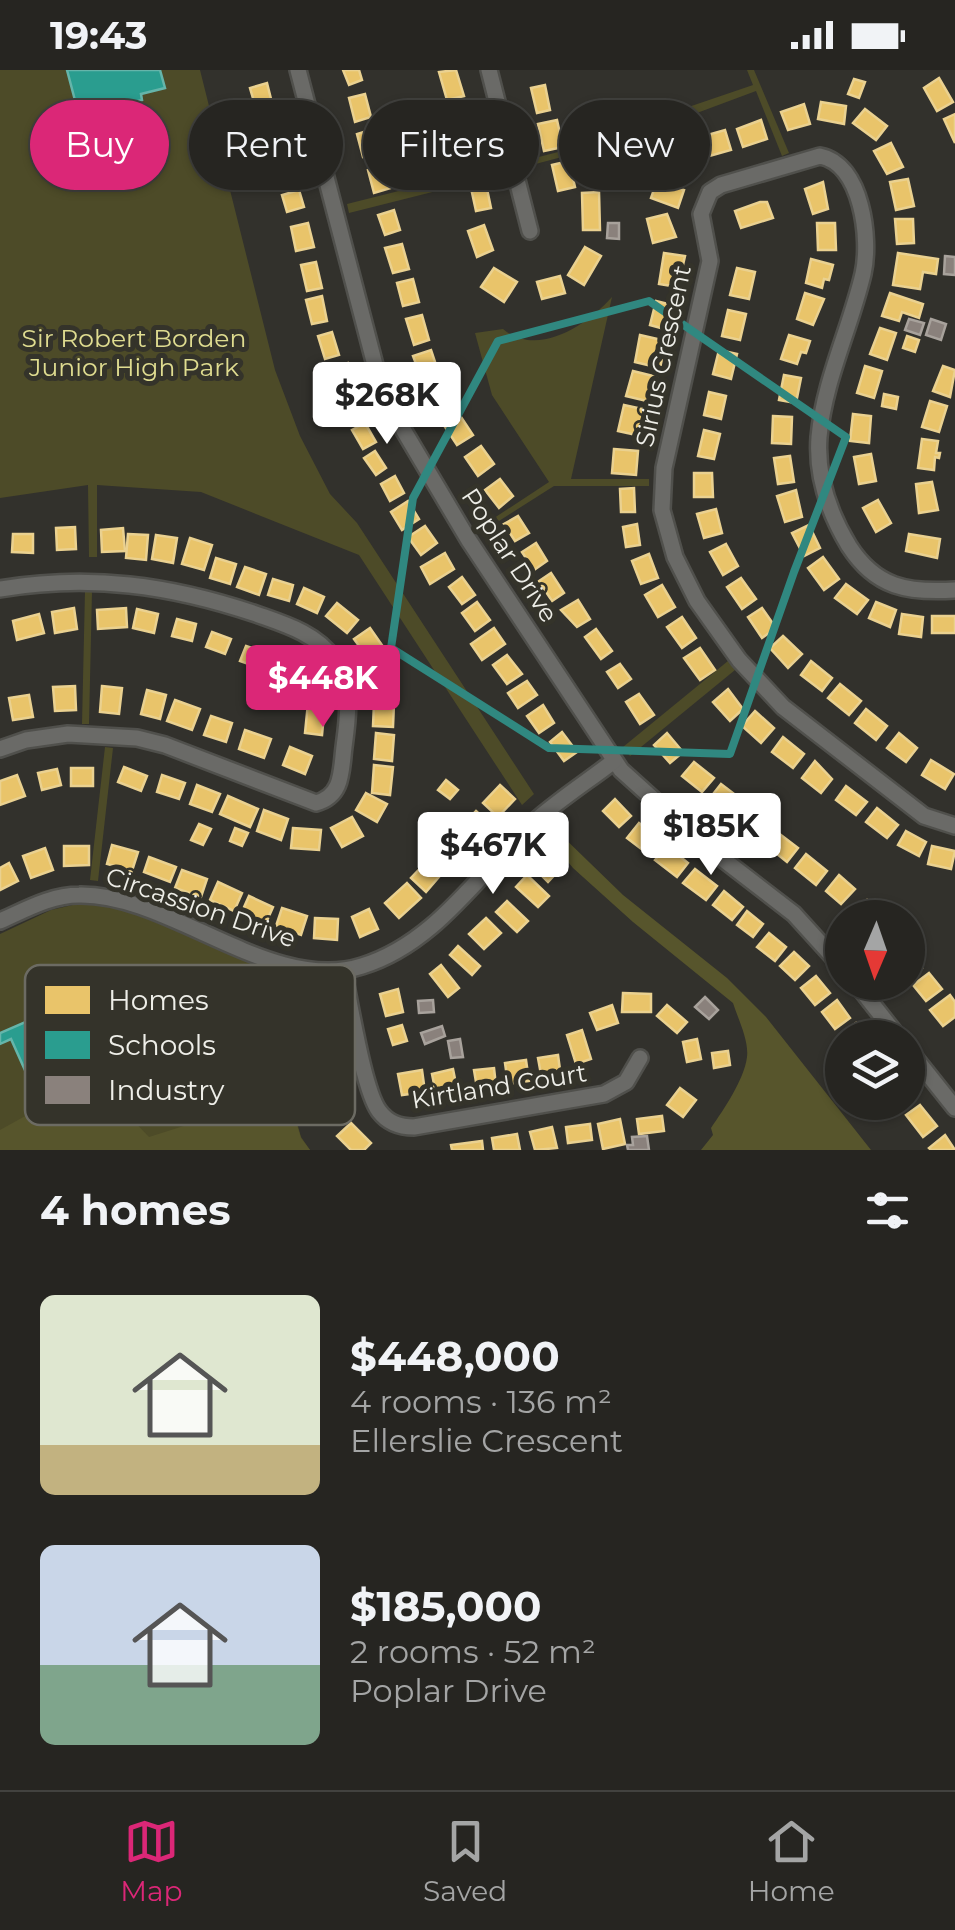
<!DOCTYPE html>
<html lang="en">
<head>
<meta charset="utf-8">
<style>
  :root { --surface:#262521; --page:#2e2d2a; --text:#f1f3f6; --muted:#a4a5a5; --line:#42423f; --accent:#db2777 }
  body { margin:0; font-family:Montserrat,sans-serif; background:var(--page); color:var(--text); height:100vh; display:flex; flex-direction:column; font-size:38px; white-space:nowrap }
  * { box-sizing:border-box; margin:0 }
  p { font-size:32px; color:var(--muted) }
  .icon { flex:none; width:55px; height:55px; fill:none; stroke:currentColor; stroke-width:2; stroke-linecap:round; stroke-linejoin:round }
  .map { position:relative; height:1080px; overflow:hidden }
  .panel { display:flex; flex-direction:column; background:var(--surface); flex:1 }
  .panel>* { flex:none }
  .guide { position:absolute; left:30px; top:30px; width:895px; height:90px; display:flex; gap:20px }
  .needle { width:65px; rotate:182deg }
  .controls { position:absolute; left:825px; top:830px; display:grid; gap:20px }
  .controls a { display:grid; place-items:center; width:100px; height:100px; border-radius:50%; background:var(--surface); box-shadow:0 2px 8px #0004,0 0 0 2px var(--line); font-size:50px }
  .price { position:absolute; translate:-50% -85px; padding:0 22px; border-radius:10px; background:#fff; color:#222; font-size:32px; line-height:65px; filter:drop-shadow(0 2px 5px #0008) }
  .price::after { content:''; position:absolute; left:50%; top:60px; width:30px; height:22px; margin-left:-15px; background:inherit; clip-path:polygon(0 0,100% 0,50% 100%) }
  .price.selected { background:var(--accent); color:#fff }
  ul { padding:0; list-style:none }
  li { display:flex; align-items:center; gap:30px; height:250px; padding:0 40px }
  li span { display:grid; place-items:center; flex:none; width:280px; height:200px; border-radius:15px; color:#555 }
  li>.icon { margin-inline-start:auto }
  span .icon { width:120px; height:120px; fill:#fffc; stroke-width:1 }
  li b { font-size:42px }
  h2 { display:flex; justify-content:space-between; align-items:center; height:120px; padding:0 40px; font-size:42px }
  .tag { padding:0 35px; border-radius:45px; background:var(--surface); box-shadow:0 2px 8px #0004,0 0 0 2px var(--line); font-size:35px; line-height:90px }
  .tag.selected { background:var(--accent); color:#fff }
  .status { display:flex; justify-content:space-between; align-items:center; height:70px; padding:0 50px; background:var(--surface); direction:ltr }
  .status svg { height:28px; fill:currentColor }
  .tabs { display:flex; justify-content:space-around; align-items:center; height:140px; border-top:2px solid var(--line); background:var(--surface); font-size:28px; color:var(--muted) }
  .tabs a { display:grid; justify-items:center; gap:5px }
  .tabs .selected { color:var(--accent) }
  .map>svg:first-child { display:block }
  .green { fill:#4d4b28 }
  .forest { fill:#57552c }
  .homes { fill:#e9c46a; stroke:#ead190; stroke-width:2.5 }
  .schools { fill:#2a9d8f; stroke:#65b5aa; stroke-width:2.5 }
  .industry { fill:#8a817c; stroke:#a8a29c; stroke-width:2.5 }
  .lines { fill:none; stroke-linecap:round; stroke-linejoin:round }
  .minor-casing { stroke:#50504c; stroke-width:20 }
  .minor { stroke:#6a6a67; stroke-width:15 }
  .marked { fill:none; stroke:#308880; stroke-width:8; stroke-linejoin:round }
  .labels { text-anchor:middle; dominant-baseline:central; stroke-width:10; stroke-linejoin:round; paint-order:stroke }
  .park-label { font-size:25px; fill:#dfdc90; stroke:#34332a }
  .street-label { font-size:25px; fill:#eeeee8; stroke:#34332a }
  .key { fill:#34332a; stroke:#6c6b63; stroke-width:2.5 }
  .key-label { font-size:28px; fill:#eeeee8 }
</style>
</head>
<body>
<div class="status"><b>19:43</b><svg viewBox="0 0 49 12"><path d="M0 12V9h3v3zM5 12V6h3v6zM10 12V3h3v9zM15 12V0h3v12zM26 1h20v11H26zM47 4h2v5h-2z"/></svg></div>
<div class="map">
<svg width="955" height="1080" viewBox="0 0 955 1080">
  <rect width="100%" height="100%" fill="#32312c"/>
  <g class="green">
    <polygon points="0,0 200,0 275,300 300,366 330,424 357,453 534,724 522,735 359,485 201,422 97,415 97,487 89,487 88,415 0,428"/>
    <polygon points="747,0 754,0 789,83 782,86 756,21 619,72 524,97 523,91 617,67 665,45 753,15"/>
    <polygon points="502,95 504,104 349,143 347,134"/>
    <path d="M612 227 571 409H649V416H554L491 456 488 452 549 412 492 325 475 263 503 259C538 288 587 255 612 227Z"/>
    <polygon points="85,521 92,521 89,654 82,654"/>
    <polygon points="728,591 735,600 630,686 623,677"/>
    <polygon points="105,677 113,678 98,811 90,810"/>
    <polygon points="77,834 105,835 124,840 252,890 301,1067 310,1080 0,1080 0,864 51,840"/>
  </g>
  <g class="forest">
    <path d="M556 760 623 825 727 908 766 947 871 1080H701L713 1065 711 1058C724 1039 744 1010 747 987 749 970 738 949 733 933L633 852 573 798 548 768Z"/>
    <polygon points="103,1019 149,1067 287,1023 301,1068 310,1080 0,1080 0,1060 72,1020"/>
  </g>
  <g class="homes">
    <polygon points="343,0 359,0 362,10 349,15"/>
    <polygon points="456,0 464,26 447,30 439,2"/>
    <polygon points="939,8 953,32 937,41 924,18"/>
    <polygon points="854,9 865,12 859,28 848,24"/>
    <polygon points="267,13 273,37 257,42 250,18"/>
    <polygon points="545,15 550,40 537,43 531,18"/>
    <polygon points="365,24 371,47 355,52 349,28"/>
    <polygon points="821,32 846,36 844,54 818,49"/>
    <polygon points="804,34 810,54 788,60 781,42"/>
    <polygon points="467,38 472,61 454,65 449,42"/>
    <polygon points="865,39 887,56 876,70 853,53"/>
    <polygon points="955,44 955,73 944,49"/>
    <polygon points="557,50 563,77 544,81 538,54"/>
    <polygon points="761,50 767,69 743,77 737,59"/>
    <polygon points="280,56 283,73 265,76 262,59"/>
    <polygon points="373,59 380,82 363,87 357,64"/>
    <polygon points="725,60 731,80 706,87 700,67"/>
    <polygon points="475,72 482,95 466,100 459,76"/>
    <polygon points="891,73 903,97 887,104 874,81"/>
    <polygon points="682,78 701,97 687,111 668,93"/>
    <polygon points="291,84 295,101 290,102 294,114 279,118 271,88"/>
    <polygon points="569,91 575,117 558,121 552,95"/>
    <polygon points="384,95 391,118 374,123 368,100"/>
    <polygon points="908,109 914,136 896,140 890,112"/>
    <polygon points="657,111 684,120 678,138 651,128"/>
    <polygon points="823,112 828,139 813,144 805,119"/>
    <polygon points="486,114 491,138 476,141 471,118"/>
    <polygon points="299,120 304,137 287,142 282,125"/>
    <polygon points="599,122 600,160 583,160 582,123"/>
    <polygon points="760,132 767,132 773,148 741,158 735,141"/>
    <polygon points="394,140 400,160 385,165 378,145"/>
    <polygon points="667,144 676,167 653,173 647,149"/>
    <polygon points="895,149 913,149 914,173 897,174"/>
    <polygon points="308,153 314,177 296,181 291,157"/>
    <polygon points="817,153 835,153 836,180 818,180"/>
    <polygon points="484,155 493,180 477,187 468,161"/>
    <polygon points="402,174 409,199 393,203 385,178"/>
    <polygon points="585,177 601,186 584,215 568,205"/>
    <polygon points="664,183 685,186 678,217 659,214"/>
    <polygon points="898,183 938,189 936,204 923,202 920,219 893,215"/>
    <polygon points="811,189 833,195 829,210 824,209 822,218 806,213"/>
    <polygon points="316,192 322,218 307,221 301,195"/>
    <polygon points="494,198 517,212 504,232 481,217"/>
    <polygon points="737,198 755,202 749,229 730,225"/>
    <polygon points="560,206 565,223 542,229 537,212"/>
    <polygon points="413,209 419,232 403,236 397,213"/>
    <polygon points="805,223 824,229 813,255 797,249"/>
    <polygon points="890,223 923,234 919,248 902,242 899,251 882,246"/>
    <polygon points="322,226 327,251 312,254 306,230"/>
    <polygon points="656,231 672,235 668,260 650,255"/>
    <polygon points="728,240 746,244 740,270 722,266"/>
    <polygon points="422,245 429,270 414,275 406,249"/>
    <polygon points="880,258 896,263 887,290 870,284"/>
    <polygon points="332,262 339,285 325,289 318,266"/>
    <polygon points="640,265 666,271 660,298 635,292"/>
    <polygon points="789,265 810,271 806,283 801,282 797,294 781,289"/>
    <polygon points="907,266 919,270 915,282 903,278"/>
    <polygon points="431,280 438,301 421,307 413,286"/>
    <polygon points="719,280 737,284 731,309 713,304"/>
    <polygon points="348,293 354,317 336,321 333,309 325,311 323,305 333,302 332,297"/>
    <polygon points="865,296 882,301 874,328 857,323"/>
    <polygon points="943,296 955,300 950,327 933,321"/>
    <polygon points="633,301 657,307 651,332 626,326"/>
    <polygon points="784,305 801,308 796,333 779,330"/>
    <polygon points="444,314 454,335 436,343 427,322"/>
    <polygon points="709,322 726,326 721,349 704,345"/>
    <polygon points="884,324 898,327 896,339 882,336"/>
    <polygon points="356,327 365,343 350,351 342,335"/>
    <polygon points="930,331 947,336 939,362 922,357"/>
    <polygon points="624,335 647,340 641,366 618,361"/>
    <polygon points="853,344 871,346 869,373 850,371"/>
    <polygon points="773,346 792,347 791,374 772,373"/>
    <polygon points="461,347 473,365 457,375 445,357"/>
    <polygon points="365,353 376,372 363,379 352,360"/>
    <polygon points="704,360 720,364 714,389 698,386"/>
    <polygon points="922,369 938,371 936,383 940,383 939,388 935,387 934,400 918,398"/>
    <polygon points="481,376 494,394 478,406 465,387"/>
    <polygon points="614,379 638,381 636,405 612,403"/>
    <polygon points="375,381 386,398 376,405 364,388"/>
    <polygon points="871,384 876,411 859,414 854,387"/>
    <polygon points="790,386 794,412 778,414 774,388"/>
    <polygon points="694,403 712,403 713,427 694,427"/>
    <polygon points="395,406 404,423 390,431 381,414"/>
    <polygon points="500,409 513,426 499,438 485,420"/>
    <polygon points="932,412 938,440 919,443 916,414"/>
    <polygon points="634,418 635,442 621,442 620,419"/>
    <polygon points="796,420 802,447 785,452 777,426"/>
    <polygon points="878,430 891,453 876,462 863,438"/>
    <polygon points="408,431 419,449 402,460 391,442"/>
    <polygon points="716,439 722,463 704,468 697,444"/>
    <polygon points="518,446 529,463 515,471 504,454"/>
    <polygon points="637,454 640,475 626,477 623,457"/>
    <polygon points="809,455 820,478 804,486 792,463"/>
    <polygon points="425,456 437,473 421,485 408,467"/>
    <polygon points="75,457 76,479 57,480 56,458"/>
    <polygon points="123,458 125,481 102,482 101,460"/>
    <polygon points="13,464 33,464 33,483 12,482"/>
    <polygon points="128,464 148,465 146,490 126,488"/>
    <polygon points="909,464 940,469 937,488 906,481"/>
    <polygon points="156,465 177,468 173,493 152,489"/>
    <polygon points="190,468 212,475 204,500 182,494"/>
    <polygon points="536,473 547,491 534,500 522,482"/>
    <polygon points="726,474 738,496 723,505 710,482"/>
    <polygon points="445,483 454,499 430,514 421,497"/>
    <polygon points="649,484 658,508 641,514 632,491"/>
    <polygon points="823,487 839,509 824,520 808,498"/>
    <polygon points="216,488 236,494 230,514 210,508"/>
    <polygon points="245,497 266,504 259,525 237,517"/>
    <polygon points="551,503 564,523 552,531 539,511"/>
    <polygon points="462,507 475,525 462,534 449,517"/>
    <polygon points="741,508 756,529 742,539 727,517"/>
    <polygon points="273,509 293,515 289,531 268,525"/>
    <polygon points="846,514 868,530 857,544 835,528"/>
    <polygon points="662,515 675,537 658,547 645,525"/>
    <polygon points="304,518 324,527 317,543 297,534"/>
    <polygon points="578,530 590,549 577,557 561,540"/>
    <polygon points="477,532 490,550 475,561 462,543"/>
    <polygon points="876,532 896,540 890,557 869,548"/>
    <polygon points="337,533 358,550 347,563 326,546"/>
    <polygon points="74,538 77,559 55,563 52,542"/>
    <polygon points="126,538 127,557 98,559 97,540"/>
    <polygon points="762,538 776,558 762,568 748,547"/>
    <polygon points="137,539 158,544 154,563 133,558"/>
    <polygon points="39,544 44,563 17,570 13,551"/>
    <polygon points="902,544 923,547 921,567 899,564"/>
    <rect x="932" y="546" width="23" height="17"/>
    <polygon points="682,547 696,568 682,578 667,557"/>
    <polygon points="177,549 196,554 192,571 172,566"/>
    <polygon points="370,558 386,581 370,591 354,569"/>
    <polygon points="494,558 505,574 482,590 471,574"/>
    <polygon points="596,559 612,581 601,589 585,567"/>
    <polygon points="212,562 231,569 225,584 206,577"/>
    <polygon points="783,566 802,584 788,598 770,578"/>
    <polygon points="246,576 271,584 265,600 240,591"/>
    <polygon points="700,578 715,600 700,610 684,588"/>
    <polygon points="507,585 522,604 507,614 493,595"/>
    <polygon points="285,590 311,600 304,619 278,609"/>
    <polygon points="811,591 832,608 822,621 801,605"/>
    <polygon points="620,594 631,609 618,618 607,602"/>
    <polygon points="389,599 397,621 379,628 371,606"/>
    <polygon points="527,611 537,625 518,638 508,623"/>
    <polygon points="840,614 861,631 849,645 828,628"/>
    <polygon points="75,616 76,640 55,641 53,617"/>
    <polygon points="102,616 122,618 119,644 100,642"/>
    <polygon points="728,619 743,639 730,651 713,632"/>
    <polygon points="147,620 166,625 160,649 141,644"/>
    <polygon points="639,624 654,645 640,654 626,632"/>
    <polygon points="29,625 33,647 13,650 9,628"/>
    <polygon points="175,630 200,639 192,660 167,651"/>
    <polygon points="308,633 325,634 322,665 305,663"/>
    <polygon points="374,633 394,633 393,657 373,656"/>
    <polygon points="543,635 554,653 539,663 527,646"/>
    <polygon points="866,639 887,656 876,670 855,653"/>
    <polygon points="755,641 774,658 761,673 742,656"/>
    <polygon points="211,646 232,653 226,672 204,665"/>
    <polygon points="245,660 271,669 264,688 239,679"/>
    <polygon points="562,662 577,682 564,691 550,672"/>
    <polygon points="376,663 394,665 392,691 374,689"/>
    <polygon points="667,663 683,682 670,693 654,675"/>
    <polygon points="899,663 917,678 906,692 887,678"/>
    <polygon points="783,667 804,684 793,698 772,682"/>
    <polygon points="290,677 312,686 305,704 283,695"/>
    <polygon points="931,690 954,704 945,719 922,705"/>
    <polygon points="815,691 832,709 821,723 802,708"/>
    <polygon points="694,692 714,708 702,722 682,706"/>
    <polygon points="374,695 393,697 390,725 372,723"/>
    <polygon points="124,697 147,706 141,721 118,712"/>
    <rect x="71" y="698" width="22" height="18"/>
    <polygon points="57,699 61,715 42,720 38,703"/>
    <polygon points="17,705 25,726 0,735 0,711"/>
    <polygon points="162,705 185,713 179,729 157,722"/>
    <polygon points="446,710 458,720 450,729 438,720"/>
    <polygon points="721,714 742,730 731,744 710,728"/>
    <polygon points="197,715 220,724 212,742 190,734"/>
    <polygon points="500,715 515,729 498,747 483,733"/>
    <polygon points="846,716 867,732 856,745 836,730"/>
    <polygon points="366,723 387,734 377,752 356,740"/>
    <polygon points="228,726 258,739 250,757 220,744"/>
    <polygon points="615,729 631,746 619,757 603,741"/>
    <polygon points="877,738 898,755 887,768 866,752"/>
    <polygon points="264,740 288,749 281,770 257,761"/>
    <polygon points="750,740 770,755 759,769 739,753"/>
    <polygon points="476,741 491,755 477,770 462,756"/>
    <polygon points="352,747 363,766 342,777 331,758"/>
    <polygon points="639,753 659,770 648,784 627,768"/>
    <polygon points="199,754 211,759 203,775 191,770"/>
    <polygon points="235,758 248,763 242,776 230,771"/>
    <polygon points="293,758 321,760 319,780 291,778"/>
    <polygon points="906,761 926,772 919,786 898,775"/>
    <polygon points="777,762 798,778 787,792 766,775"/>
    <polygon points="456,763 469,775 455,791 442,780"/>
    <polygon points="112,775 138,782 132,801 107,794"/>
    <polygon points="64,776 89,776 89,795 64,796"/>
    <polygon points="667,776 688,793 677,807 655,790"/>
    <polygon points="932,776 955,781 951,799 928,794"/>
    <polygon points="45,778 53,800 31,808 23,786"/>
    <polygon points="550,783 563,796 548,812 535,799"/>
    <polygon points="806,784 827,801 816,815 795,798"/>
    <polygon points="149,787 176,797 170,812 144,802"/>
    <polygon points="430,788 444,801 426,822 411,808"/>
    <polygon points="9,793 18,811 0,820 0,798"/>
    <polygon points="695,799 717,816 706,830 683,813"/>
    <polygon points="182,800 207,809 201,827 175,818"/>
    <polygon points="527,805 549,826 538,837 516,817"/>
    <polygon points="839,805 855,819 841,834 826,821"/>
    <polygon points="218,812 242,823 234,841 210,830"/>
    <polygon points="407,813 421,828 399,848 385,833"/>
    <polygon points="724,821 743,837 732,850 713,835"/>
    <polygon points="249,826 273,837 265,855 241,844"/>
    <polygon points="867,830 882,847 881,848 854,848 851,845"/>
    <polygon points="507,831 528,851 517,862 496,842"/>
    <polygon points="282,838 307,846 301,865 276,856"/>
    <polygon points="369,839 378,859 360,867 352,847"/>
    <polygon points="747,841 763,854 753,867 737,855"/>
    <polygon points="315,848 338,849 337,870 314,868"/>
    <polygon points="486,848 501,863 484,879 469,864"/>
    <polygon points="769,863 786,877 775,891 757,877"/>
    <polygon points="458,876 480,896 472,905 450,885"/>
    <polygon points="908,880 922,898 908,909"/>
    <polygon points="794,882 809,896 795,910 780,896"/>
    <polygon points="441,895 459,918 448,927 430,904"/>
    <polygon points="929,903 942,919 926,931 913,915"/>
    <polygon points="816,906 830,923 815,935 801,918"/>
    <polygon points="398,919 403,942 386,946 380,924"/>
    <polygon points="623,923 651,924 651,942 622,942"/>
    <polygon points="950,925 955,932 955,947 943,956 930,940"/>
    <polygon points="837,930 850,948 835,959 822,942"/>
    <polygon points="612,935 618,953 597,960 590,943"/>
    <polygon points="667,935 687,952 677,963 657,946"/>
    <polygon points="856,953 867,968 843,968 841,964"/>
    <polygon points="402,955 407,971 393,975 388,959"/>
    <polygon points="582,960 591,989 576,994 567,965"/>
    <polygon points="697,969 701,989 687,992 683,972"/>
    <polygon points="728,981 730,995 714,998 712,983"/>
    <polygon points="558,985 561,1007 542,1010 538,988"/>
    <polygon points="526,990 529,1011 508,1014 505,993"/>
    <polygon points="494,998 496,1016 477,1018 474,1000"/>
    <polygon points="453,999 457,1019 436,1024 432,1004"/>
    <polygon points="422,1000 425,1022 402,1025 398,1004"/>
    <polygon points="680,1018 696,1030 683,1047 667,1035"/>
    <polygon points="920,1035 937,1056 923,1067 906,1045"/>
    <polygon points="662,1046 664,1061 639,1064 637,1049"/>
    <polygon points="620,1049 625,1074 603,1079 598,1054"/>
    <polygon points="351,1053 371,1073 364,1080 351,1080 337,1066"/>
    <polygon points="590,1054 592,1070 568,1073 566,1057"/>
    <polygon points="552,1057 557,1078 535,1080 530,1062"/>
    <polygon points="517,1064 520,1080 494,1080 492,1068"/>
    <polygon points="945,1065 955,1080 931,1080 929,1078"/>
    <polygon points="482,1071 483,1080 452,1080 451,1075"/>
  </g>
  <g class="schools">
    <polygon points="67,0 160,0 165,18 141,24 142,30 96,42 94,33 77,38"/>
    <polygon points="69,908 104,986 33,1018 11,969 0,974 0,963 51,941 42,920"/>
  </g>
  <g class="industry">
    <polygon points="608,153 619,153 619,169 607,168"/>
    <polygon points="945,186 955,187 955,205 944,204"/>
    <polygon points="909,249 924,253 920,265 905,260"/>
    <polygon points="931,249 946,254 941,270 926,265"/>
    <polygon points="705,927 718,940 709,949 695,937"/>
    <polygon points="433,930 434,942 419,943 418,931"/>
    <polygon points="442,956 445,966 425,974 421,963"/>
    <polygon points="460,969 463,987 451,988 448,971"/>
    <polygon points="647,1066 649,1080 628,1080 627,1075 633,1075 632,1067"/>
  </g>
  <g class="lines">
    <defs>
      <g id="minor">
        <polyline points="298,0 375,295 404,361 468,469 621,700 702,773 794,844 842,897"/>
        <polyline points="489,0 530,161"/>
        <path d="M0 519C90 504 170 515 256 544 284 554 316 563 334 589 353 616 348 647 344 677 341 701 343 726 316 733L165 675 137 668 68 664 26 670 0 679"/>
        <path d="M955 520C908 523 876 518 849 476 829 443 816 407 819 367 824 311 850 259 863 204 871 169 862 94 820 86L721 115 710 122 701 144 710 191 664 398 662 440 675 487 697 531 739 590 783 637 924 746 955 756"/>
        <path d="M0 851C25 840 51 825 79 825 169 823 272 925 362 896 437 873 480 801 535 751 560 729 588 711 614 691"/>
        <path d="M343 901C350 931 363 1019 379 1041 388 1053 399 1057 414 1057L604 1024 626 1012 640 988"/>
        <polyline points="855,912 899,968"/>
        <polyline points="908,979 955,1038"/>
      </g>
    </defs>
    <use href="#minor" class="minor-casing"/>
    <use href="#minor" class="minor"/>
  </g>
  <path class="marked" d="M649 231 846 367 794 502 730 684 549 678 391 578 413 428 498 271Z"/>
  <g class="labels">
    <g class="park-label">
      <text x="134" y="268">Sir Robert Borden<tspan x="134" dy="29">Junior High Park</tspan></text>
    </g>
    <g class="street-label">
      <text transform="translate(663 286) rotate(-78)">Sirius Crescent</text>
      <text transform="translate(510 485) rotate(57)">Poplar Drive</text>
      <text transform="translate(201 837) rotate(19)">Circassion Drive</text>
      <text transform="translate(499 1016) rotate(-9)">Kirtland Court</text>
    </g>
  </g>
  <rect x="25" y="895" width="330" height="160" rx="15" class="key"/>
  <rect x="45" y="916" width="45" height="28" fill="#e9c46a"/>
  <rect x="45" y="961" width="45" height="28" fill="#2a9d8f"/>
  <rect x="45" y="1006" width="45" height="28" fill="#8a817c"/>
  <g class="key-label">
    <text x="108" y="940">Homes</text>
    <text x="108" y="985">Schools</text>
    <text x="108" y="1030">Industry</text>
  </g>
</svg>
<div class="controls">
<a><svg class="needle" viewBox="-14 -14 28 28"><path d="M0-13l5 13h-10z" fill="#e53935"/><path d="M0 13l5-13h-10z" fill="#a4a5a5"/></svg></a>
<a><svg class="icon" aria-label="layers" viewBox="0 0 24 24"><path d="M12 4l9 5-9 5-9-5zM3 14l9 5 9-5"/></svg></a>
</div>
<b class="price" style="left:387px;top:377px">$268K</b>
<b class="price selected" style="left:323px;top:660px">$448K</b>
<b class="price" style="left:711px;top:808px">$185K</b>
<b class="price" style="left:493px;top:827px">$467K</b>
<div class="guide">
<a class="tag selected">Buy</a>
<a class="tag">Rent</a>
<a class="tag">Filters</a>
<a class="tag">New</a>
</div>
</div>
<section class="panel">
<h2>4 homes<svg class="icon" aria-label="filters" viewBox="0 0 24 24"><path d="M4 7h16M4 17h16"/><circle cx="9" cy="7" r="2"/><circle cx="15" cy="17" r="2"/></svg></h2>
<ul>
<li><span style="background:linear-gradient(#dfe7d0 75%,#c2b280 0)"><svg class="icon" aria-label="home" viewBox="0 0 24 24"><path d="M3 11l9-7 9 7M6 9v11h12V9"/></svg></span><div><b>$448,000</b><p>4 rooms · 136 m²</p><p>Ellerslie Crescent</p></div></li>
<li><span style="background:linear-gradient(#c9d6e8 60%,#7fa58c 0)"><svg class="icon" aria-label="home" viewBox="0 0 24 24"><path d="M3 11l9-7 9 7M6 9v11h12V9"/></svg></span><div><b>$185,000</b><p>2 rooms · 52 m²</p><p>Poplar Drive</p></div></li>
</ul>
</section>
<nav class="tabs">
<a class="selected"><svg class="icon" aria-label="map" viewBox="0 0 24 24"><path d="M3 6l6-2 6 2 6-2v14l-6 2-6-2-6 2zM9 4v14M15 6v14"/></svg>Map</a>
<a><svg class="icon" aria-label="saved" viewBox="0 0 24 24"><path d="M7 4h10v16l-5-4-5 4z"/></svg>Saved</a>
<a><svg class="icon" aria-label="home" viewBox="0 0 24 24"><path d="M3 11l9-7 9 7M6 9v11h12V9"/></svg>Home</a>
</nav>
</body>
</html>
